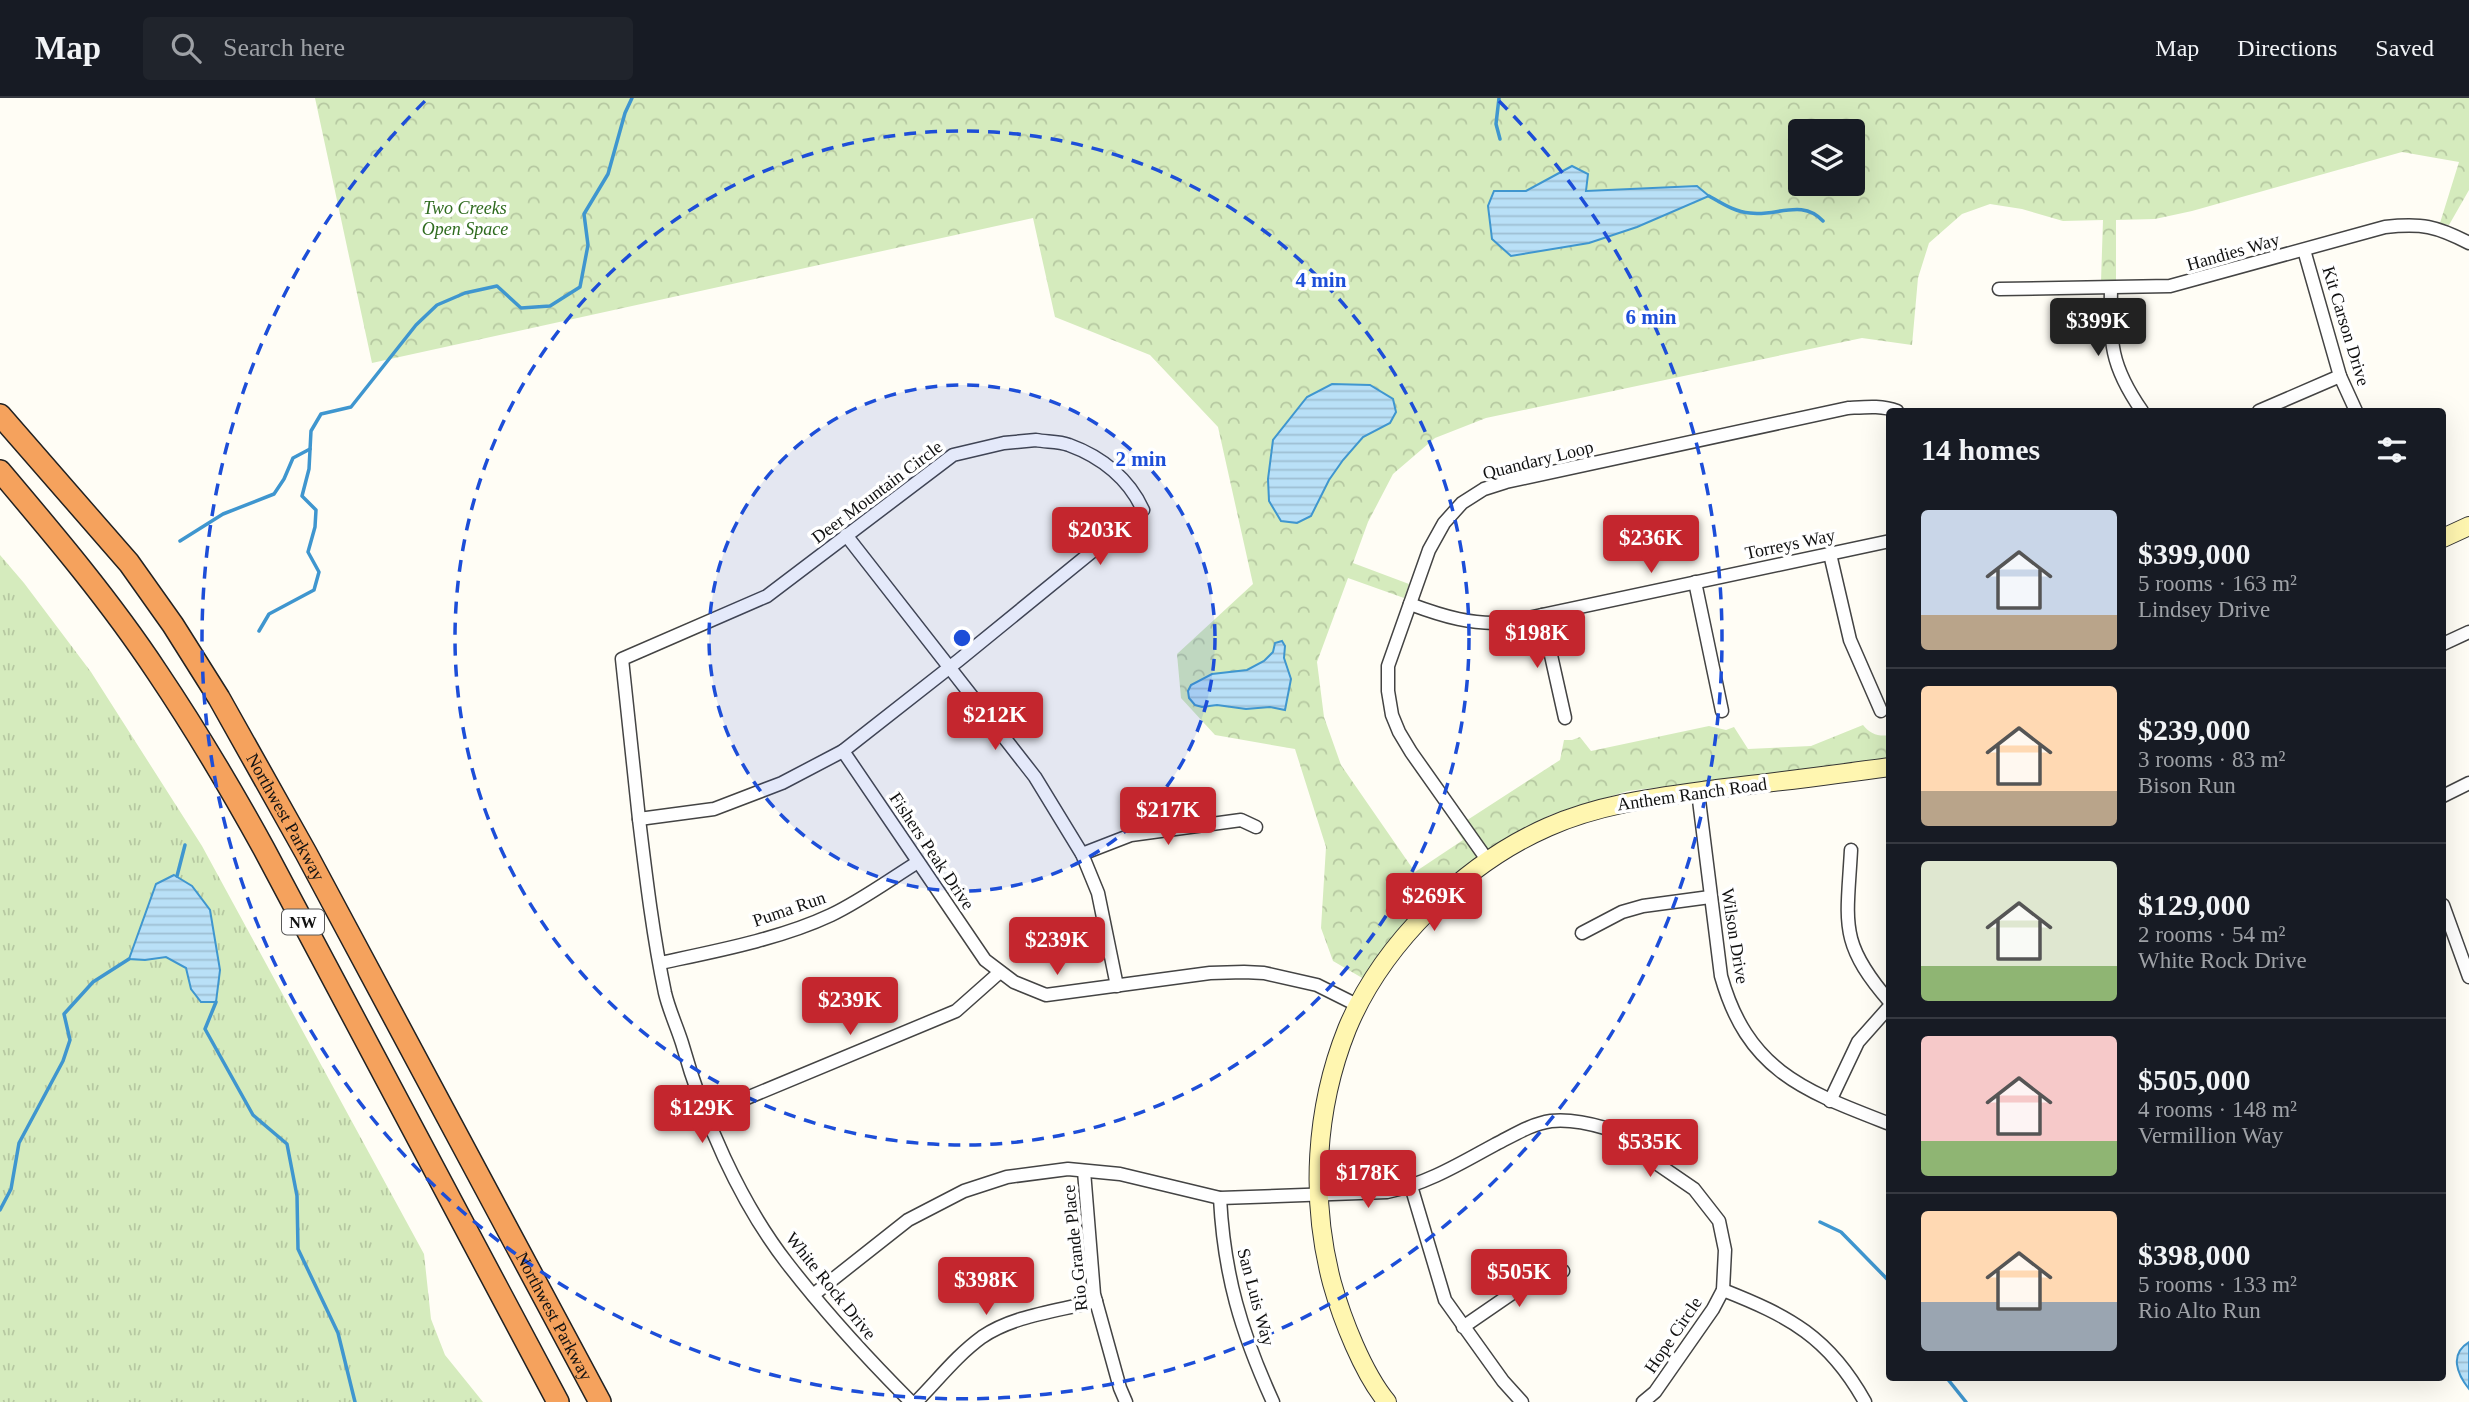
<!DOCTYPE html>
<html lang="en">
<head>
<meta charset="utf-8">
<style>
  :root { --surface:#171b24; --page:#20242c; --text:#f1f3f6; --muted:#9ea1a6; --line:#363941; --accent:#c4262e }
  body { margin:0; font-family:"Times New Roman",serif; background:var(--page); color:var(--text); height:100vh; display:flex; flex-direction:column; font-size:26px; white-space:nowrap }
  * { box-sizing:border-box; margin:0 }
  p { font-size:23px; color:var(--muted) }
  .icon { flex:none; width:38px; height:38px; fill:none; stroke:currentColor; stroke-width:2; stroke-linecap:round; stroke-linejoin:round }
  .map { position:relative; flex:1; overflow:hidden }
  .details { position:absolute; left:1886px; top:310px; width:560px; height:973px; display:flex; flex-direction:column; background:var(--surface); border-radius:7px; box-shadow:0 7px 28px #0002 }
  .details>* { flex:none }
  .fabs { position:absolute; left:1788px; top:21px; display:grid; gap:14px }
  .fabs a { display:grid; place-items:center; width:77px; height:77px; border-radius:7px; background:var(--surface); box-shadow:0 7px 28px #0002; font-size:35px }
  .price { position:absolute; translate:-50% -60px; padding:0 16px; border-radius:7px; background:var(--accent); color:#fff; font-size:23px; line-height:46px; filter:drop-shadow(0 2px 4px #0008) }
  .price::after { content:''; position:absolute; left:50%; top:42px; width:21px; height:16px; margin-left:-10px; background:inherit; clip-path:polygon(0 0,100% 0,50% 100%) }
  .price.current { background:#222; color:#fff }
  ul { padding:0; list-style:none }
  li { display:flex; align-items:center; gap:21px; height:175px; padding:0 35px }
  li+li { border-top:2px solid var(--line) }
  li span { display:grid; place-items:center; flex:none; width:196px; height:140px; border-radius:7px; color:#555 }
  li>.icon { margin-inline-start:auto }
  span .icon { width:84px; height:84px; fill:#fffc; stroke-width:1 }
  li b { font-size:30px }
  h2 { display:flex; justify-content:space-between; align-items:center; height:84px; padding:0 35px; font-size:30px }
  header { display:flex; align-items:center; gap:42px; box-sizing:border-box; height:98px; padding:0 35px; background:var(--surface); border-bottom:2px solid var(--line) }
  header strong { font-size:33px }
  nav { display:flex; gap:38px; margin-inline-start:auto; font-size:24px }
  .search { width:490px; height:63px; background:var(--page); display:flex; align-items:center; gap:18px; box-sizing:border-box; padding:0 24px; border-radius:7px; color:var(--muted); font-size:26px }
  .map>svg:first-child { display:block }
  .grass { fill:url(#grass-tufts) }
  .park { fill:url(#park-crowns); fill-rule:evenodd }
  .water { fill:url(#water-rules); stroke:#3f96cf; stroke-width:2 }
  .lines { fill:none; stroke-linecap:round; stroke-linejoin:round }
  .stream { stroke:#3f96cf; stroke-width:3.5 }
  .street-casing { stroke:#444; stroke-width:15 }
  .secondary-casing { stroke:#333; stroke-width:20 }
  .highway-casing { stroke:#222; stroke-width:24 }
  .street { stroke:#fff; stroke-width:12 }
  .secondary { stroke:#fff6b0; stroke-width:18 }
  .highway { stroke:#f5a25d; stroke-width:21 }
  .ring { fill:none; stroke:#1d4ed8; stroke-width:3.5; stroke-dasharray:12 9 }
  .labels { text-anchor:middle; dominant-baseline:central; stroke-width:7; stroke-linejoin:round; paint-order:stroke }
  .shield { fill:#fff; stroke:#585858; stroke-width:2 }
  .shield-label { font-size:16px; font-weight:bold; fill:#111 }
  .park-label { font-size:18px; font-style:italic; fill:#2f6b1f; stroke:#fff }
  .street-label { font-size:18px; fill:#111; stroke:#fff }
  .centre { fill:#1d4ed8; stroke:#fff; stroke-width:3.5 }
  .ring-label { font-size:21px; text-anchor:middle; font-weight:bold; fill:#1d4ed8; stroke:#fff; stroke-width:7; stroke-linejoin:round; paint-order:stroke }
</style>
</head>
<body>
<header>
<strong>Map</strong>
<div class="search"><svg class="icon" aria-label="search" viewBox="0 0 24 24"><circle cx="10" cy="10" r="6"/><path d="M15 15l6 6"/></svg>Search here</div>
<nav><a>Map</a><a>Directions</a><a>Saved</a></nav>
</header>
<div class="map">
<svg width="2469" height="1304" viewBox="0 0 2469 1304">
  <defs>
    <pattern id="grass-tufts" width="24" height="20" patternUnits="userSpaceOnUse" patternTransform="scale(1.75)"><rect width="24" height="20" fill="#d5ebbd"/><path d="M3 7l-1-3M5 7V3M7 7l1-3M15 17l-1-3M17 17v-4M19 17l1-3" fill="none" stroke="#b6c8a1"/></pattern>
    <pattern id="park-crowns" width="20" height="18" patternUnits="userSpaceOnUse" patternTransform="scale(1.75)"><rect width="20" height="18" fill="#d5ebbd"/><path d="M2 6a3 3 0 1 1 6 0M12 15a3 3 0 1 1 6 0" fill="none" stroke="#b6c8a1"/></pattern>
    <pattern id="water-rules" width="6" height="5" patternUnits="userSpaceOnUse" patternTransform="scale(1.75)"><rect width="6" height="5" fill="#b9e0f7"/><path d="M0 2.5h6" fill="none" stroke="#9ebfd3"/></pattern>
  </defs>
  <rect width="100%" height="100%" fill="#fffdf5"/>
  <polygon class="grass" points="0,457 24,485 91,574 202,748 424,1156 431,1221 445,1257 483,1304 0,1304"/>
  <path class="park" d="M315 0H2469V92L2449 127 2440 125 2459 64 2402 54 2192 113 2155 121 2116 122V184H2101L2103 122 2063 123 2022 111 1990 106 1962 116 1929 145 1918 180 1912 247 1862 240 1486 320 1435 340 1393 376 1368 424 1353 465 1409 486 1404 500 1348 480 1317 564 1324 619 1341 667 1415 774 1463 742 1455 730 1560 662 1564 642H1572L1580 639 1591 653 1709 628 1726 632 1734 629 1748 651 1811 648 1863 627C1870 636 1879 639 1890 637V661L1628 693 1550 717 1519 734 1468 767 1422 806 1396 836 1364 881 1333 863 1321 830 1326 749 1295 651 1215 637 1181 600 1177 556 1253 486 1218 329 1150 257 1055 219 1033 120 372 265ZM1801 33H1853V86H1801Z"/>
  <g class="water">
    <polygon points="1572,68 1588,76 1586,93 1697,88 1709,98 1637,129 1589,145 1511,158 1492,141 1488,108 1494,93 1526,93"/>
    <polygon points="1332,286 1370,287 1393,301 1396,314 1390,325 1363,339 1343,362 1329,382 1311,418 1297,425 1281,423 1269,403 1268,381 1273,342 1307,299"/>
    <polygon points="1282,543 1285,548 1284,560 1291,581 1285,612 1270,609 1246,611 1217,607 1202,609 1195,607 1189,600 1188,593 1191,587 1212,576 1247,572 1264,563 1273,554 1275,545"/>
    <polygon points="174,777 192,788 210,812 220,872 216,904 201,904 191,891 186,870 166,859 145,862 129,861 156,786"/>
    <path d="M2469 1244V1291C2457 1276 2449 1256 2469 1244Z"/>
  </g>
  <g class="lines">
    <g class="stream">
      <polyline points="1499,0 1496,26 1500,41"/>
      <path d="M1709 98C1723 106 1735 114 1750 115 1776 119 1802 100 1823 123"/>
      <polyline points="180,443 223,416 274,396 284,381 293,360 310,351"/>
      <polyline points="259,533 269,516 314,492 319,474 308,454 315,429 316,412 302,398 309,371 311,333 321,316 351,309 416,227 437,207 465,195 497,188 521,210 550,208 580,189 588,147 584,116 608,76 625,15 632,0"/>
      <polyline points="177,778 185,747"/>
      <polyline points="216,904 205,931 253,1017 287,1046 297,1098 298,1151 338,1235 355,1304"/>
      <polyline points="0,1112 11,1091 19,1045 63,963 70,942 64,916 93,884 129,861"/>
      <polyline points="1820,1124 1841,1134 1890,1184"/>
      <polyline points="1946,1279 1966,1304"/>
    </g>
    <defs>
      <g id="street">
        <polyline points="2304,152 2340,278 2356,313"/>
        <path d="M1999 191 2170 188 2385 129C2422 125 2436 128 2469 145"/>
        <path d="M2111 191C2110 245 2110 267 2142 313"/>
        <polyline points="2259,313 2340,278"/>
        <path d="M1036 342C1046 344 1059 343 1069 347 1102 359 1129 381 1143 412L959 562 843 653 782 685 714 711 639 721 622 561 767 498 953 357 1004 345Z"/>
        <polyline points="846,437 1035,679 1082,756 1098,795 1117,888"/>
        <polyline points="1830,456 1850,542 1881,613"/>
        <polyline points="1695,484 1722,613"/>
        <path d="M1410 506C1442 518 1474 528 1509 524L1890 443"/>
        <polyline points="1542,517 1565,620"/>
        <polyline points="2443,546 2469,534"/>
        <polyline points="843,653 985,862 1014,884 1046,897 1210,875 1244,874 1264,875 1317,887 1359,908"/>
        <path d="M1698 694 1721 878C1748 974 1805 993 1890 1026"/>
        <polyline points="2443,698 2469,685"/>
        <path d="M639 721C646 779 653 838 665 895 669 912 677 929 682 945 703 1020 739 1103 787 1165 825 1214 867 1260 911 1304"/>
        <path d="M1851 752C1847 826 1838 844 1890 904"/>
        <polyline points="1082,756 1131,737 1241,722 1256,729"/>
        <path d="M1488 763 1411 654 1399 634 1392 617 1388 593V568L1429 452 1444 425 1462 405 1484 391 1506 384 1848 310C1865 309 1882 307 1897 313"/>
        <polyline points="2443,807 2469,879"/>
        <polyline points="1582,835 1622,814 1643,808 1710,799"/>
        <path d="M660 865C716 853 780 841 831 817 862 802 889 782 918 764"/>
        <polyline points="1830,1003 1858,944 1890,908"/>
        <polyline points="706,1017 956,913 1000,874"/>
        <polyline points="1084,1073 1094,1196 1120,1290 1126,1304"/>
        <polyline points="1411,1088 1445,1202 1503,1283 1522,1304"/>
        <path d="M1220 1100C1224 1177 1241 1234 1273 1304"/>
        <path d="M1723 1192C1789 1218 1829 1239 1865 1304"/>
        <path d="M813 1197 908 1122 964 1093 1007 1079 1068 1071 1120 1076 1220 1100 1387 1094C1427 1086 1461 1065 1496 1046 1514 1037 1531 1026 1551 1023 1569 1021 1588 1025 1605 1030L1694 1091 1719 1123 1725 1152 1723 1192 1713 1211 1655 1294 1643 1304"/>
        <polyline points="1463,1229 1511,1196 1563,1173"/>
        <path d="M916 1304C938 1282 956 1258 982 1239 1014 1217 1059 1213 1096 1203"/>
      </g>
      <g id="secondary">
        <polyline points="2443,440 2469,428"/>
        <path d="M1387 1304C1363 1275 1342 1221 1332 1185 1310 1102 1315 1011 1347 931 1382 846 1464 766 1548 729 1602 705 1659 699 1717 691 1775 684 1832 677 1890 669"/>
      </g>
      <g id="highway">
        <path id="s1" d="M0 317 129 465 173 527 219 600 306 755 600 1304"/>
        <path d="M0 373C55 438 110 503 157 574 196 632 231 691 264 751L558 1304"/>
      </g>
    </defs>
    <use href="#street" class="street-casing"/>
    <use href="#secondary" class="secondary-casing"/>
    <use href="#highway" class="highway-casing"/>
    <use href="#street" class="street"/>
    <use href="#secondary" class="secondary"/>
    <use href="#highway" class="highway"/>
  </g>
  <circle cx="962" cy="540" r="253" fill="#1d4ed8" fill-opacity=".12"/>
  <g class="ring">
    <circle cx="962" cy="540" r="253"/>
    <circle cx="962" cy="540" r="507"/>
    <path d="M1499 3A760 760 0 1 1 425 3"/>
  </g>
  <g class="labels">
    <rect class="shield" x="282" y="811.5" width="42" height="25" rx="5"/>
    <g class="shield-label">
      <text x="303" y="824">NW</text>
    </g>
    <g class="park-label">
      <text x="465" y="110">Two Creeks<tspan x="465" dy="21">Open Space</tspan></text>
    </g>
    <g class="street-label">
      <text transform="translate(2233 154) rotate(-16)">Handies Way</text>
      <text transform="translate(2346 228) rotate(73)">Kit Carson Drive</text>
      <text transform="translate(1538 362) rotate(-14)">Quandary Loop</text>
      <text transform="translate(877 394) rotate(-37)">Deer Mountain Circle</text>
      <text transform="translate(1790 446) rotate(-12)">Torreys Way</text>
      <text transform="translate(1692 696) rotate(-8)">Anthem Ranch Road</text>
      <text stroke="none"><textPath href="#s1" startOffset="495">Northwest Parkway</textPath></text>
      <text transform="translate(932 753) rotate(56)">Fishers Peak Drive</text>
      <text transform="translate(789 811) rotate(-19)">Puma Run</text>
      <text transform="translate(1735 838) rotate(81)">Wilson Drive</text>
      <text transform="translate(1075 1150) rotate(-96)">Rio Grande Place</text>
      <text transform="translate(831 1188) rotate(51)">White Rock Drive</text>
      <text transform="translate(1256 1199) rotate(75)">San Luis Way</text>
      <text stroke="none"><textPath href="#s1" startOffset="1062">Northwest Parkway</textPath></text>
      <text transform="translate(1673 1237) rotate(-56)">Hope Circle</text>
    </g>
  </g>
  <circle cx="962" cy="540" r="10" class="centre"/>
  <g class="ring-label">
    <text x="1321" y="189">4 min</text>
    <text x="1651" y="226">6 min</text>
    <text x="1141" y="368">2 min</text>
  </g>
</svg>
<div class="fabs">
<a><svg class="icon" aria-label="layers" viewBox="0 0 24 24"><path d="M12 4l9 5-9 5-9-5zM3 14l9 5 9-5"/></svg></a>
</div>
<b class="price current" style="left:2098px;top:260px">$399K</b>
<b class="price" style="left:1100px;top:469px">$203K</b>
<b class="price" style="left:1651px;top:477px">$236K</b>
<b class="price" style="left:1537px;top:572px">$198K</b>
<b class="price" style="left:995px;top:654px">$212K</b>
<b class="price" style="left:1168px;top:749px">$217K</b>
<b class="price" style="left:1434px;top:835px">$269K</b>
<b class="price" style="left:1057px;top:879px">$239K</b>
<b class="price" style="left:850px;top:939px">$239K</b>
<b class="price" style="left:702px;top:1047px">$129K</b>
<b class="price" style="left:1650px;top:1081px">$535K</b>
<b class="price" style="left:1368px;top:1112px">$178K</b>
<b class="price" style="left:1519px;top:1211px">$505K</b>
<b class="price" style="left:986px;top:1219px">$398K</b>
<section class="details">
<h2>14 homes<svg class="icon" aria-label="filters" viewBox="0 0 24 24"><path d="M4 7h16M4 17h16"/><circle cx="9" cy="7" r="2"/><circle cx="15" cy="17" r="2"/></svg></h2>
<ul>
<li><span style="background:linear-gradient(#c9d6e8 75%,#b9a48a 0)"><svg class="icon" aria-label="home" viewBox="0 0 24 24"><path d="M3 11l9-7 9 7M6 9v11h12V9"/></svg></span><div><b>$399,000</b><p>5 rooms · 163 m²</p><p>Lindsey Drive</p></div></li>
<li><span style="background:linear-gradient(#ffd9b3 75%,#b9a48a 0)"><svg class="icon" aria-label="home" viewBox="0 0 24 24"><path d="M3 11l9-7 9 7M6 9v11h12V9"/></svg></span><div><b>$239,000</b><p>3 rooms · 83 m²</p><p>Bison Run</p></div></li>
<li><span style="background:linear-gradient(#dfe7d0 75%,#8fb573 0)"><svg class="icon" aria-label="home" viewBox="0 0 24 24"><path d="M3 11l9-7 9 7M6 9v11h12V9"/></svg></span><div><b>$129,000</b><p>2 rooms · 54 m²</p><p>White Rock Drive</p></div></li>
<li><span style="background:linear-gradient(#f6c9c9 75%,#8fb573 0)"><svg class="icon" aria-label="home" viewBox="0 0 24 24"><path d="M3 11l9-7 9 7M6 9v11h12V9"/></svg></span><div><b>$505,000</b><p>4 rooms · 148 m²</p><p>Vermillion Way</p></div></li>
<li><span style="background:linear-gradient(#ffd9b3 65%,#9aa5b1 0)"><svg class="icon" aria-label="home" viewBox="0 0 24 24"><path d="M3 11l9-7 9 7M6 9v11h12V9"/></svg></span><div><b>$398,000</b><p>5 rooms · 133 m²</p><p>Rio Alto Run</p></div></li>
</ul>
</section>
</div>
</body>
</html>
